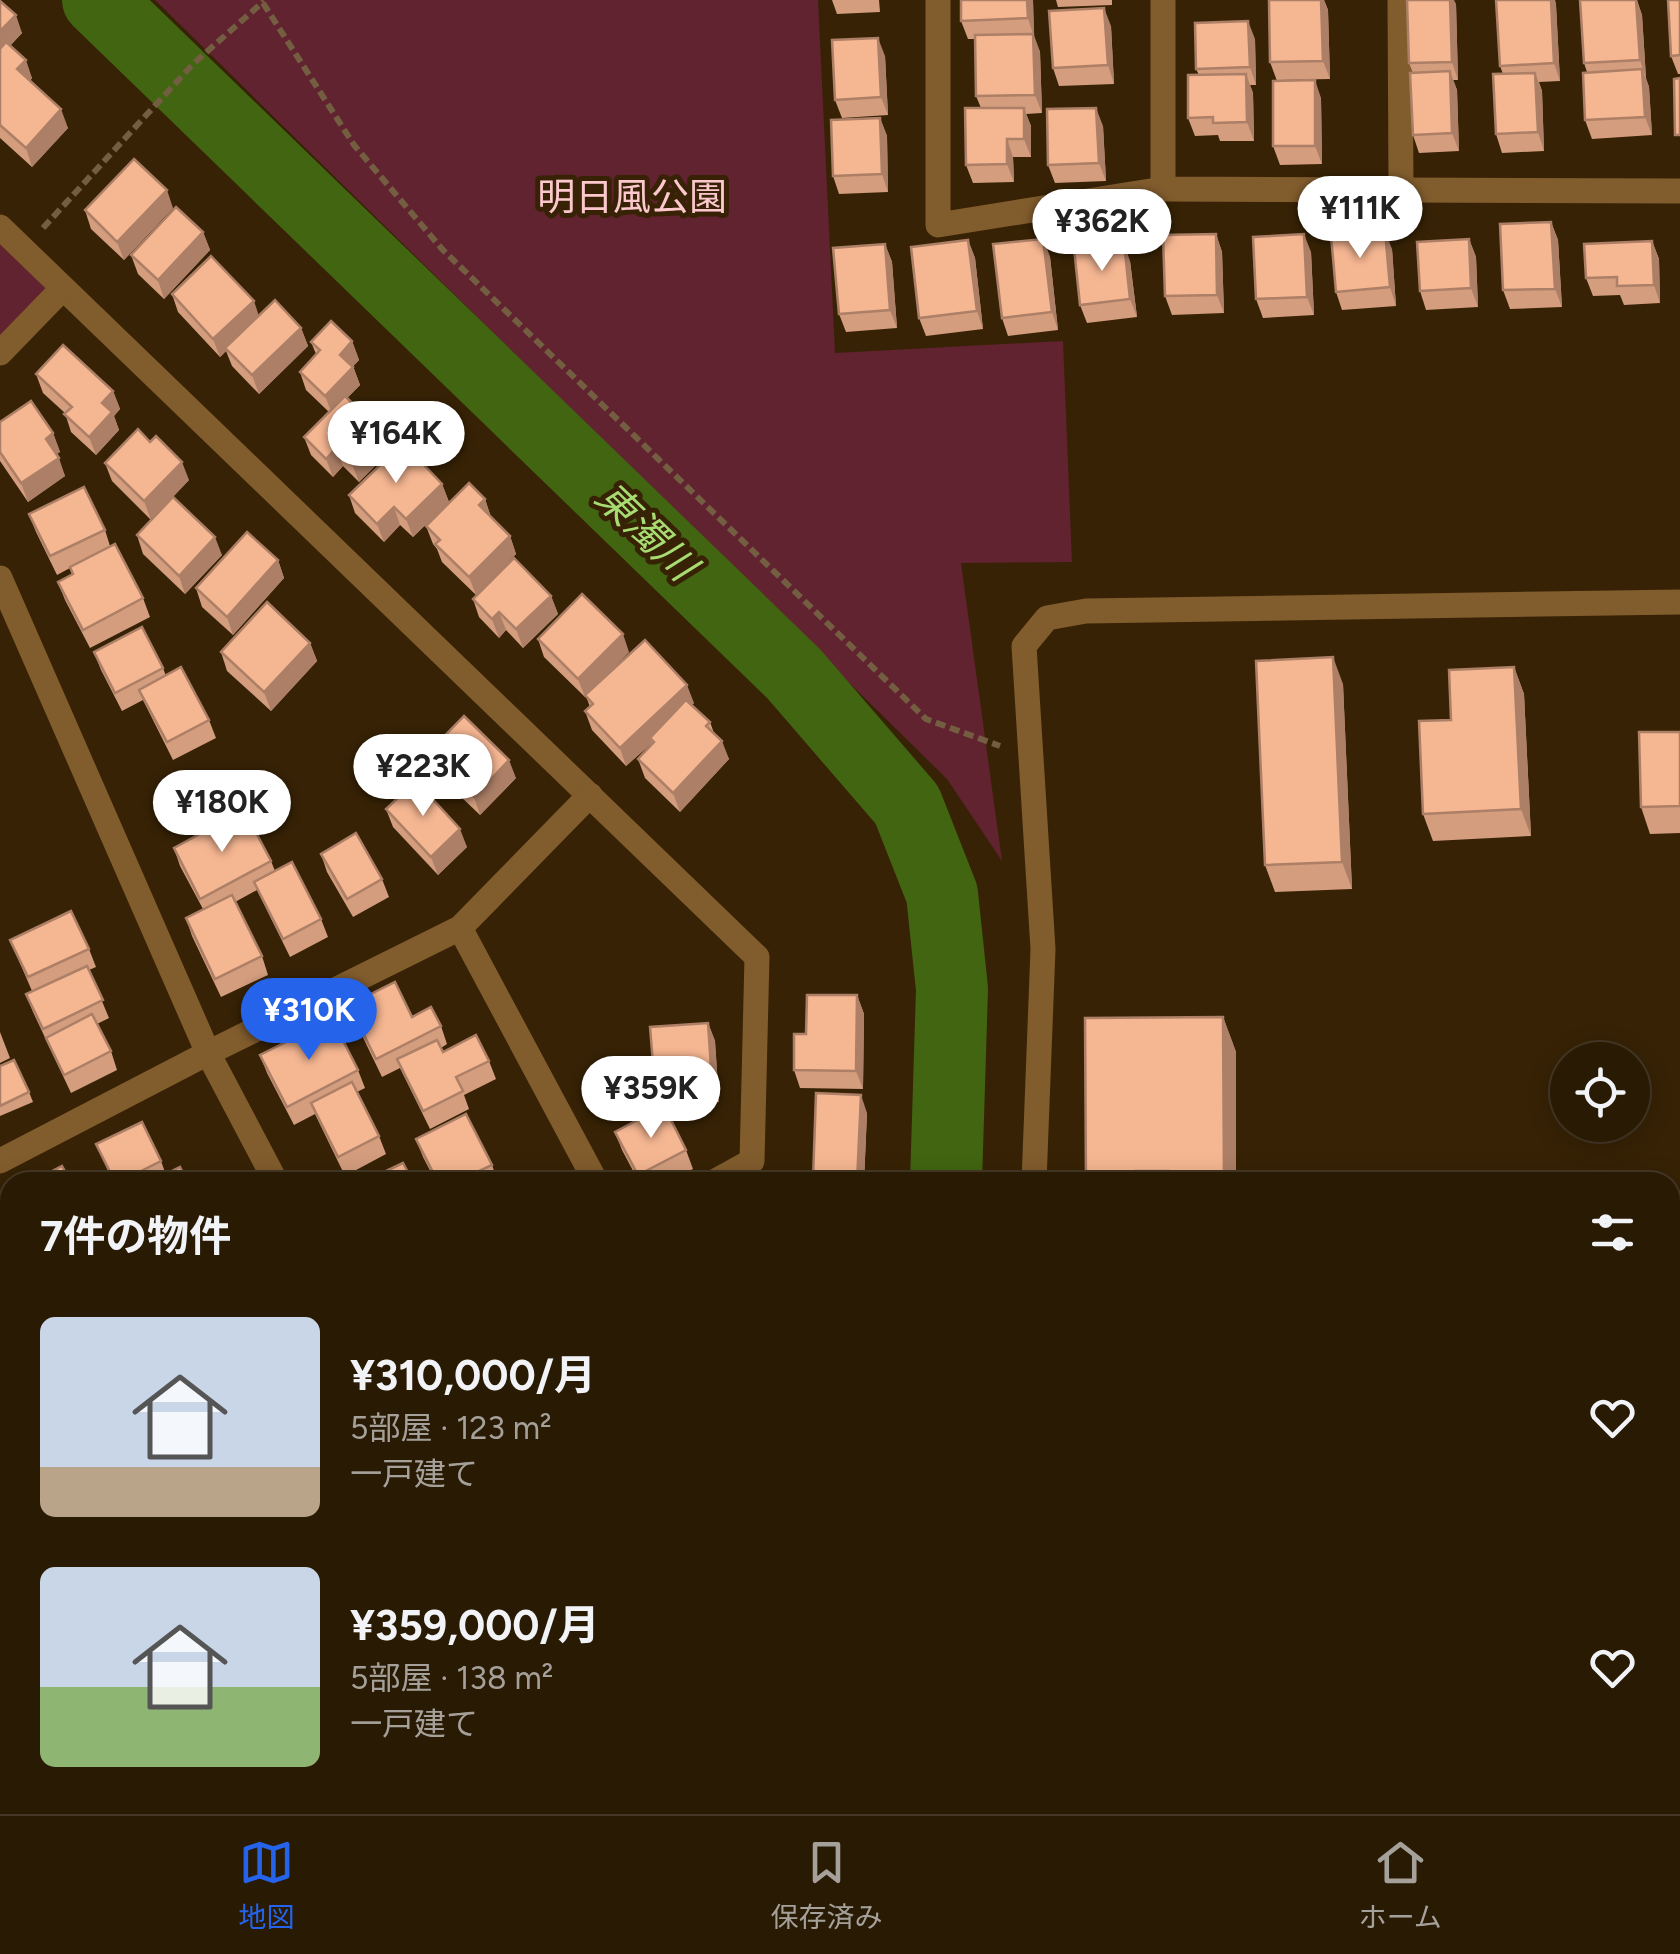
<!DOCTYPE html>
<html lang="ja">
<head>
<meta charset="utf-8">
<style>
  :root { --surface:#291a04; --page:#352713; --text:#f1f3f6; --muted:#a5a19a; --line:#453826; --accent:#2563eb }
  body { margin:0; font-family:Figtree,"Noto Sans JP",sans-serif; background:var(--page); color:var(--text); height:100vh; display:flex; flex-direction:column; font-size:38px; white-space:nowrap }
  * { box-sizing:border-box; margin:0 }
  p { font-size:32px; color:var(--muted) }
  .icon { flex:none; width:55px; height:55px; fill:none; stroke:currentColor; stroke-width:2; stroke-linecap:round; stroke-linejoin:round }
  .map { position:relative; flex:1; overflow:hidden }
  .drawer { position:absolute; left:0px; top:1172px; width:1680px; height:642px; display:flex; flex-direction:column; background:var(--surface); border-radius:30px 30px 0 0; box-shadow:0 5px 25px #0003,0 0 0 2px var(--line) }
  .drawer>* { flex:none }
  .fabs { position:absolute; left:1550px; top:1042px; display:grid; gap:20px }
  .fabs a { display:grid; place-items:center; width:100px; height:100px; border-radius:50%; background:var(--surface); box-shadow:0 5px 25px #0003,0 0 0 2px var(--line); font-size:50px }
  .price { position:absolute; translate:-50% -85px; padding:0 22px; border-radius:35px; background:#fff; color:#222; font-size:32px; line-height:65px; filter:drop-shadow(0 2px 5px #0008) }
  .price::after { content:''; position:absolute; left:50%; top:60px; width:30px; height:22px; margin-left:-15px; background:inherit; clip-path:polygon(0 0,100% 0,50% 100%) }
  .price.active { background:var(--accent); color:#fff }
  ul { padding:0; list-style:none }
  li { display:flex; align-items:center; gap:30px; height:250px; padding:0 40px }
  li span { display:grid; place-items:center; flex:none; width:280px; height:200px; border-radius:15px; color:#555 }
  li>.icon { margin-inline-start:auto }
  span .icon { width:120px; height:120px; fill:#fffc; stroke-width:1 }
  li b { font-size:42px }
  h2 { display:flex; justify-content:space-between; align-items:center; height:120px; padding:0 40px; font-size:42px }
  .menu { display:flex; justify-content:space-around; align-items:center; height:140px; border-top:2px solid var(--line); background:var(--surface); font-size:28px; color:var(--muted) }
  .menu a { display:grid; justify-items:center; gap:5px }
  .menu .active { color:var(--accent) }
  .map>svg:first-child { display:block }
  .green { fill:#60232f }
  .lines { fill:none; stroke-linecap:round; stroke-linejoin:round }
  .river { stroke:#416511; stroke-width:72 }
  .path { stroke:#745e42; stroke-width:6; stroke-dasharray:10 5; stroke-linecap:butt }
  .street { stroke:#815c2d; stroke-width:25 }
  .wall { fill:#d39d7e }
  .shaded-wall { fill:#ac7f66 }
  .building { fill:#f5b692; stroke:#ac7f66; stroke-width:2.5 }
  .labels { text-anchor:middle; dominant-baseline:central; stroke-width:10; stroke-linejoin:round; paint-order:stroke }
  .park-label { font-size:38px; fill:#fcc8ce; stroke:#372205 }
  .water-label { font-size:40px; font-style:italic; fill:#a7dc72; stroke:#372205 }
</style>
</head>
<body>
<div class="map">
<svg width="1680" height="1814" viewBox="0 0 1680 1814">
  <rect width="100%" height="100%" fill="#372205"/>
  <g class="green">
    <polygon points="155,0 818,0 835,353 1063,341 1072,562 961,563 1002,861 947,779"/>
    <polygon points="0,227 63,288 0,353"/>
  </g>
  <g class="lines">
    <g class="river">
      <polyline points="98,0 794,674 907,805 942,894 952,989 946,1182"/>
      <polyline points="1414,1805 1428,1814"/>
    </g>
    <g class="path">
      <polyline points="263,3 354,145 442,249 926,719 1000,746"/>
      <polyline points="43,228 193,64 264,1"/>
    </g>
    <g class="street">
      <polyline points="938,0 938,225 1163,189"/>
      <polyline points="1163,0 1163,189 1680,191"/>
      <polyline points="1400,0 1401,188"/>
      <polyline points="0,227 757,957 752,1161 714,1182"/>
      <polyline points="0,353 63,288"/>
      <polyline points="0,578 208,1053 276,1182"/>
      <polyline points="460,928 596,1182"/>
      <polyline points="0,1161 208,1053 460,928 590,795"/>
      <polyline points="1034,1182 1043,949 1024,646 1047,618 1086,611 1680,602"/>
      <polyline points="0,1271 10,1290"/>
      <polyline points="1670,1404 1680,1405"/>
      <polyline points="278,1805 283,1814"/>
      <polyline points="601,1805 606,1814"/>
      <polyline points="677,1814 695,1805"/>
    </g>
  </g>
  <g class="wall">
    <polygon points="832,0 879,0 880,12 837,14"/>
    <polygon points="961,0 1033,0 1034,36 1040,52 1042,113 1026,114 1031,126 1031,157 1013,157 1014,182 973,183 966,165 981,108 976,96 975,39 968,39 961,21"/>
    <polygon points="1056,0 1112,0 1112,5 1058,7"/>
    <polygon points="1269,0 1324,0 1328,10 1330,79 1280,80 1321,98 1322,164 1280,165 1273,146 1277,81 1270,62"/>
    <polygon points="1496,0 1555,0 1556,5 1560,81 1539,82 1542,91 1544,151 1502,153 1496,134 1503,74 1500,66"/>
    <polygon points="1580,0 1637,0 1642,15 1646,78 1649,87 1652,135 1592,139 1585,120 1587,72 1584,63"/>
    <polygon points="1680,0 1680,74 1678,74 1671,56"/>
    <polygon points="0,1 22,33 10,46 32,78 30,81 68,128 32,167 0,138"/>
    <polygon points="1456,4 1458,80 1453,80 1457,90 1459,151 1419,153 1413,135 1413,73 1409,63"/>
    <polygon points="1111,26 1114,84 1059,86 1053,68"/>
    <polygon points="1255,39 1256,85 1250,85 1253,93 1254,141 1220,141 1218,135 1195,136 1188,118 1199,75 1196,69"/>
    <polygon points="885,56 888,115 842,118 835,100"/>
    <polygon points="880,118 887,136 888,192 839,194 833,176"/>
    <polygon points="1103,126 1106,181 1055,183 1048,165"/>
    <polygon points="173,208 124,260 91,229 85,210"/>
    <polygon points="1551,222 1558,240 1562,307 1510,309 1503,290"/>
    <polygon points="203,232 210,250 164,299 138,274 131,255"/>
    <polygon points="1216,234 1222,252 1224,313 1172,315 1165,296"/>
    <polygon points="1043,239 1050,257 1058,330 1008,336 1002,318"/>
    <polygon points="1469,239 1476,257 1478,307 1426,310 1420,291"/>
    <polygon points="968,240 975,258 983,329 926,336 919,318"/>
    <polygon points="1652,241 1659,259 1660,303 1624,305 1620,295 1593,296 1586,278"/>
    <polygon points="885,244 892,262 897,328 846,332 839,314"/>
    <polygon points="1392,249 1396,306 1342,310 1336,292"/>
    <polygon points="1311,252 1314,315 1263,318 1256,299"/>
    <polygon points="1130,261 1137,317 1087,323 1080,305"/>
    <polygon points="172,294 259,316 301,328 308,346 259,394 232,366 226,351 220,357 178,312"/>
    <polygon points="352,341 359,360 353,366 360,385 347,398 383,433 390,451 359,482 343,466 333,477 311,455 304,437 329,412 306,390 300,372 316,354 311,342"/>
    <polygon points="36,374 113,391 120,409 114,416 119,430 96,455 71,432 65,413 43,393"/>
    <polygon points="0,422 53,433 60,452 56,454 65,476 28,502 0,461"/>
    <polygon points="105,463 189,480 151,520 112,481"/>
    <polygon points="442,484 449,502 413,537 400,525 384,542 355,513 349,495"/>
    <polygon points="485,499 491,517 510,536 516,554 476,595 442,562 437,549 433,544 426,526"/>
    <polygon points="29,514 105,530 110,546 143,598 150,617 90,648 65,600 58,582 72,575 70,568 57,575 36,532"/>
    <polygon points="137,535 222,555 185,594 143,554"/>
    <polygon points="278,560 284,578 233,635 202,607 196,588"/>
    <polygon points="551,596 558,614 523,648 506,630 499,638 479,617 473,599"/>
    <polygon points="538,639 629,652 606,675 694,703 692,705 710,722 714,733 729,759 680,812 645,778 638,759 652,743 626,766 592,730 585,711 590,707 586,696 585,697 544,657"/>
    <polygon points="310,643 317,661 271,711 227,671 221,652"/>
    <polygon points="94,652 163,668 166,676 209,720 216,738 173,760 143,700 122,711 101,670"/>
    <polygon points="1514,667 1524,694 1531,836 1433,841 1423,814"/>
    <polygon points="1343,684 1352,889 1275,892 1265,865"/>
    <polygon points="1680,732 1680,833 1650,834 1641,807"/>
    <polygon points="428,753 516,778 480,815 434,771"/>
    <polygon points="386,809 467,847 438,875 393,827"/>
    <polygon points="174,848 271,861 275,871 321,919 328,937 290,957 257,890 235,902 262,956 268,975 221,997 192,936 186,918 203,909 180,866"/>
    <polygon points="321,854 382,879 389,897 353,917 327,872"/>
    <polygon points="10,940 89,949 96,967 89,970 109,1018 97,1024 111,1051 117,1070 71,1093 33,1012 26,994 32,991"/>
    <polygon points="857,995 864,1014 863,1089 800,1088 794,1070 806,1034"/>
    <polygon points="349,1005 412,1017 441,1026 447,1044 441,1048 443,1052 489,1061 496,1079 464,1095 469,1109 430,1129 400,1068 382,1077 356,1023"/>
    <polygon points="1223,1017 1236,1052 1236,1182 1086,1182"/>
    <polygon points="708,1023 715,1041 719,1102 661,1106 655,1087"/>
    <polygon points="0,1032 10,1058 0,1063"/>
    <polygon points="260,1055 358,1070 365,1088 357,1092 379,1136 386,1154 345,1176 315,1114 294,1125 267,1073"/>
    <polygon points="0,1066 29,1092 33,1102 0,1116"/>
    <polygon points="867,1113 864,1182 814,1182 813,1180"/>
    <polygon points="615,1132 686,1150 693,1169 666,1182 639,1182 622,1150"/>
    <polygon points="416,1139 492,1165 498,1182 436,1182 423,1157"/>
    <polygon points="96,1144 161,1161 166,1175 188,1182 113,1182"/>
    <polygon points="0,1390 10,1409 10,1519 0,1524"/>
    <polygon points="10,1619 10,1690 0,1695 0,1624"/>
    <polygon points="36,1805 97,1805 100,1814 41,1814"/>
    <polygon points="889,1805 1291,1805 1294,1814 892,1814"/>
  </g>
  <g class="shaded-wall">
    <polygon points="1027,0 1033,0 1034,36 1040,52 1042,113 1035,95 1033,34 1028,18"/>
    <polygon points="1321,0 1324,0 1328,10 1330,79 1323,61"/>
    <polygon points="1450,0 1454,0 1456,4 1458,80 1452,62"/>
    <polygon points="1551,0 1555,0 1556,5 1560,81 1554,63"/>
    <polygon points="1636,0 1642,15 1646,78 1640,60"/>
    <polygon points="1104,8 1111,26 1114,84 1108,65"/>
    <polygon points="16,15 22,33 0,56 0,31"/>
    <polygon points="1248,21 1255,39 1256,85 1250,67"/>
    <polygon points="878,38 885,56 888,115 881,97"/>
    <polygon points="26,60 32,78 24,88 17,69"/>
    <polygon points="1642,69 1649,87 1652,135 1645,117"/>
    <polygon points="1450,71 1457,90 1459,151 1452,133"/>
    <polygon points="1535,73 1542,91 1544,151 1538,132"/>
    <polygon points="1246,74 1253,93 1254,141 1247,122"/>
    <polygon points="1315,80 1321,98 1322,164 1315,146"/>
    <polygon points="1024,108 1031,126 1031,157 1024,139"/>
    <polygon points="1096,108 1103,126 1106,181 1099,163"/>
    <polygon points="61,109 68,128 32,167 26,148"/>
    <polygon points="880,118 887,136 888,192 882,174"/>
    <polygon points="1007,139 1013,157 1014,182 1007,164"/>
    <polygon points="167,190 173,208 124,260 117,242"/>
    <polygon points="1551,222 1558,240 1562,307 1555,289"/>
    <polygon points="1385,231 1392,249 1396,306 1390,287"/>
    <polygon points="203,232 210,250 164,299 158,280"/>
    <polygon points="1216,234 1222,252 1224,313 1217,295"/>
    <polygon points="1304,234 1311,252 1314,315 1307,297"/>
    <polygon points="1043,239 1050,257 1058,330 1052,312"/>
    <polygon points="1469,239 1476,257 1478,307 1471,288"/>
    <polygon points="968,240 975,258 983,329 977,311"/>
    <polygon points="1652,241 1659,259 1660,303 1654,285"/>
    <polygon points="1124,243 1130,261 1137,317 1130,299"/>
    <polygon points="885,244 892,262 897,328 890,310"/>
    <polygon points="254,301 260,319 225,348 226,351 220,357 213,339"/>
    <polygon points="301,328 308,346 259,394 252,375"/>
    <polygon points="352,341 359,360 347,373 340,355"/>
    <polygon points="353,367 360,385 332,414 325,396"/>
    <polygon points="113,391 120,409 114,416 119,430 96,455 89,437 102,403"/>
    <polygon points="53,433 60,452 52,457 46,439"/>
    <polygon points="383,433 390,451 359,482 352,464"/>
    <polygon points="336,448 343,466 333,477 326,459"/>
    <polygon points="59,458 65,476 28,502 21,483"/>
    <polygon points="182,462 189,480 151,520 144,501"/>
    <polygon points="442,484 449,502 413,537 406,519"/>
    <polygon points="485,499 491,518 479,505"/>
    <polygon points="394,507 400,525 384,542 377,524"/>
    <polygon points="510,536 516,554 476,595 469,577"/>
    <polygon points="215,537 222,555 185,594 179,576"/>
    <polygon points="278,560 284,578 233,635 227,617"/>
    <polygon points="551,596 558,614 523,648 516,629"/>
    <polygon points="499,612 506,630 499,638 492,619"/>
    <polygon points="623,634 629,652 585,697 578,679"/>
    <polygon points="310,643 317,661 271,711 264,692"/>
    <polygon points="1333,657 1343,684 1352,889 1342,862"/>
    <polygon points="1514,667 1524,694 1531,836 1521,809"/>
    <polygon points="687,685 694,703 653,741 650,738 652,743 626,766 620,748"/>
    <polygon points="722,741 729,759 680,812 673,793"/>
    <polygon points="509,760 516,778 480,815 474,797"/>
    <polygon points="460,829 467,847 438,875 431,857"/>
    <polygon points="857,995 864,1014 863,1089 856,1071"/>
    <polygon points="1223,1017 1236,1052 1236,1182 1224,1182"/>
    <polygon points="708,1023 715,1041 719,1102 712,1083"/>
    <polygon points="861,1095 867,1113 864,1182 857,1182"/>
  </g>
  <g class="building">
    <polygon points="961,0 1027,0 1028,18 961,21"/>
    <polygon points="1269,0 1321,0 1323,61 1270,62"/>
    <polygon points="1407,0 1450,0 1452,62 1409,63"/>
    <polygon points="1496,0 1551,0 1554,63 1500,66"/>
    <polygon points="1580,0 1636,0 1640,60 1584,63"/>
    <polygon points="1668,0 1680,0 1680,55 1671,56"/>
    <polygon points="0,1 16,15 0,31"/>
    <polygon points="1104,8 1108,65 1053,68 1049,11"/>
    <polygon points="1248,21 1250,67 1196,69 1195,23"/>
    <polygon points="1033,34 1035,95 976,96 975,35"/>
    <polygon points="878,38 881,97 835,100 832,40"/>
    <polygon points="6,42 26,60 17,69 61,109 26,148 0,125 0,49"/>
    <polygon points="1642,69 1645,117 1585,120 1583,73"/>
    <polygon points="1450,71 1452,133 1413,135 1410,73"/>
    <polygon points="1535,73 1538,132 1496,134 1493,74"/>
    <polygon points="1246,74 1247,122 1213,123 1213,117 1188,118 1188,75"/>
    <polygon points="1680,78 1680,135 1675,135 1674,79"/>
    <polygon points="1315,80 1315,146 1273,146 1273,81"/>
    <polygon points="965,108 1024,108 1024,139 1007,139 1007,164 966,165"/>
    <polygon points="1096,108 1099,163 1048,165 1047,109"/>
    <polygon points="880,118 882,174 833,176 831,120"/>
    <polygon points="134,159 167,190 117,242 85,210"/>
    <polygon points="176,207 203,232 158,280 131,255"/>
    <polygon points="1551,222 1555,289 1503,290 1500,224"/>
    <polygon points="1385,231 1390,287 1336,292 1331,235"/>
    <polygon points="1216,234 1217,295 1165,296 1163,235"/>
    <polygon points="1304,234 1307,297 1256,299 1253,237"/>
    <polygon points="1043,239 1052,312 1002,318 993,244"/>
    <polygon points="1469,239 1471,288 1420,291 1417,242"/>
    <polygon points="968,240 977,311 919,318 911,247"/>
    <polygon points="1652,241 1654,285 1617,286 1617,277 1586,278 1584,244"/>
    <polygon points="1124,243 1130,299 1080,305 1074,248"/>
    <polygon points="885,244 890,310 839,314 833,248"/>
    <polygon points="211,256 254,301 213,339 172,294"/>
    <polygon points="275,300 301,328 252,375 225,348"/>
    <polygon points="331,321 352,341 340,355 353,367 325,396 300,372 320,350 311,342"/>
    <polygon points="63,345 113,391 102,403 112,412 89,437 64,414 72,407 36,374"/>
    <polygon points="345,396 383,433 352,464 336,448 326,459 304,437"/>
    <polygon points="31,401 53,433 46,439 59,458 21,483 0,452 0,422"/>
    <polygon points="138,429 150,442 156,436 182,462 144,501 105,463"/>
    <polygon points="403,443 442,484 406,519 394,507 377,524 349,495"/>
    <polygon points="469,483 485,499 479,505 510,536 469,577 435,544 440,540 426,526"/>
    <polygon points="84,487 105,530 50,556 29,514"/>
    <polygon points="173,497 215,537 179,576 137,535"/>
    <polygon points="247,532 278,560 227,617 196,588"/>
    <polygon points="115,544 143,598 83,630 58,582 73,574 70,567"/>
    <polygon points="514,558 551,596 516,629 499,612 492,619 473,599"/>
    <polygon points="582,594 623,634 578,679 538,639"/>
    <polygon points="267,602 310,643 264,692 221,652"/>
    <polygon points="142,627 163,668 115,693 94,652"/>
    <polygon points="645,640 687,685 620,748 585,711 593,704 585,695"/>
    <polygon points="1333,657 1342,862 1265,865 1256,661"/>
    <polygon points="181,667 209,720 167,742 139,690"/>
    <polygon points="1514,667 1521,809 1423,814 1419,721 1451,720 1449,670"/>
    <polygon points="686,700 710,722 706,726 722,741 673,793 638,759 654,742 650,738"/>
    <polygon points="464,716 509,760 474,797 428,753"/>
    <polygon points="1639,732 1680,732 1680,806 1641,807"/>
    <polygon points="416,781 460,829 431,857 386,809"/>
    <polygon points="244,810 271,861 200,899 174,848"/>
    <polygon points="356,833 382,879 347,899 321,854"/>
    <polygon points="292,862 321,919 283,939 254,882"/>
    <polygon points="232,895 262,956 215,979 186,918"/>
    <polygon points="71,911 89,949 28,977 10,940"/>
    <polygon points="87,966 103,1000 43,1029 26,994"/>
    <polygon points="395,982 412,1017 431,1007 441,1026 376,1059 349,1005"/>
    <polygon points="807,995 857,995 856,1071 794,1070 794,1034 806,1034"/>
    <polygon points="92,1014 111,1051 64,1075 46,1038"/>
    <polygon points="1223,1017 1224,1182 1169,1182 1169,1171 1136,1171 1136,1182 1086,1182 1085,1018"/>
    <polygon points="332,1019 358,1070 287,1107 260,1055"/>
    <polygon points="708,1023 712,1083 655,1087 650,1027"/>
    <polygon points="476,1035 489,1061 456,1077 463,1091 423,1111 397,1059 437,1040 443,1052"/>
    <polygon points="14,1060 29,1092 0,1106 0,1066"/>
    <polygon points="352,1082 379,1136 338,1157 311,1103"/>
    <polygon points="816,1093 861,1095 857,1182 813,1180"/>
    <polygon points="664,1106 686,1150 638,1175 615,1132"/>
    <polygon points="466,1114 492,1165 456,1182 438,1182 416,1139"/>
    <polygon points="142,1122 161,1161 119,1182 115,1182 96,1144"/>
    <polygon points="403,1163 413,1182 363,1182"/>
    <polygon points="62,1166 71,1182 31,1182"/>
    <polygon points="180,1167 188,1182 150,1182"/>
    <polygon points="0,1390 10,1409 10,1422 0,1427"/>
    <polygon points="10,1432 10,1498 0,1503 0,1437"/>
    <polygon points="10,1619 10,1669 0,1673 0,1624"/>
    <polygon points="10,1703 10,1753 0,1733 0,1708"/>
    <polygon points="39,1805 86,1805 68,1814 43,1814"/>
    <polygon points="142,1805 191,1805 196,1814 147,1814"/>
    <polygon points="208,1805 252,1805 256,1814 212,1814"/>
    <polygon points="1036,1805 1291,1805 1287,1814 1035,1814"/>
  </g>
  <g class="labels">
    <g class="park-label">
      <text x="632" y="197">明日風公園</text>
    </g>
    <g class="water-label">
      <text transform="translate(646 531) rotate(44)">東濁川</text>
    </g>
  </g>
</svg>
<div class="fabs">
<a><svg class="icon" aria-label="locate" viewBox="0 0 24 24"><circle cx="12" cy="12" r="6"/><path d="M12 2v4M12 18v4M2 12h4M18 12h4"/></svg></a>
</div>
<b class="price" style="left:1360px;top:261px">¥111K</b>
<b class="price" style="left:1102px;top:274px">¥362K</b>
<b class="price" style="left:396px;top:486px">¥164K</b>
<b class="price" style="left:423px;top:819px">¥223K</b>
<b class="price" style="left:222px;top:855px">¥180K</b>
<b class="price active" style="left:309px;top:1063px">¥310K</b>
<b class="price" style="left:651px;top:1141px">¥359K</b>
<section class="drawer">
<h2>7件の物件<svg class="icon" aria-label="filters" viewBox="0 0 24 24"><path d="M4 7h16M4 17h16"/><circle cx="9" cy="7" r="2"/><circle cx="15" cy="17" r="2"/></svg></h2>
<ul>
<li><span style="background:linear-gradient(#c9d6e8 75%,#b9a48a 0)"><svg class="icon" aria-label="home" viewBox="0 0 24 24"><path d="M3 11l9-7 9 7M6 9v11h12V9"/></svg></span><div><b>¥310,000/月</b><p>5部屋 · 123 m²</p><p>一戸建て</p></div><svg class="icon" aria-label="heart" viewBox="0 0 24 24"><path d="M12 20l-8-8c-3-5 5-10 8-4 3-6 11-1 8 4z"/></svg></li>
<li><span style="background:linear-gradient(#c9d6e8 60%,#8fb573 0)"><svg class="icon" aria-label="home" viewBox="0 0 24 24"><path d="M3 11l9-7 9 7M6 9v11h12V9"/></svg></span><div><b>¥359,000/月</b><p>5部屋 · 138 m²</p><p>一戸建て</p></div><svg class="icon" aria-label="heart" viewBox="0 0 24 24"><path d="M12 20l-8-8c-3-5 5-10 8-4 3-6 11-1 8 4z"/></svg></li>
</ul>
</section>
</div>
<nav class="menu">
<a class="active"><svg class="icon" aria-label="map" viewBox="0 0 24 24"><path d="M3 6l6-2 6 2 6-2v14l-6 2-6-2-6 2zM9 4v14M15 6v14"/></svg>地図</a>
<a><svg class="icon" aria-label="saved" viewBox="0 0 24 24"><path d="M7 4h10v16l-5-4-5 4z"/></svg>保存済み</a>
<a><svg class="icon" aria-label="home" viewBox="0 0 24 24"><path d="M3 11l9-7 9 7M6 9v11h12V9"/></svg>ホーム</a>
</nav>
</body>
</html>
